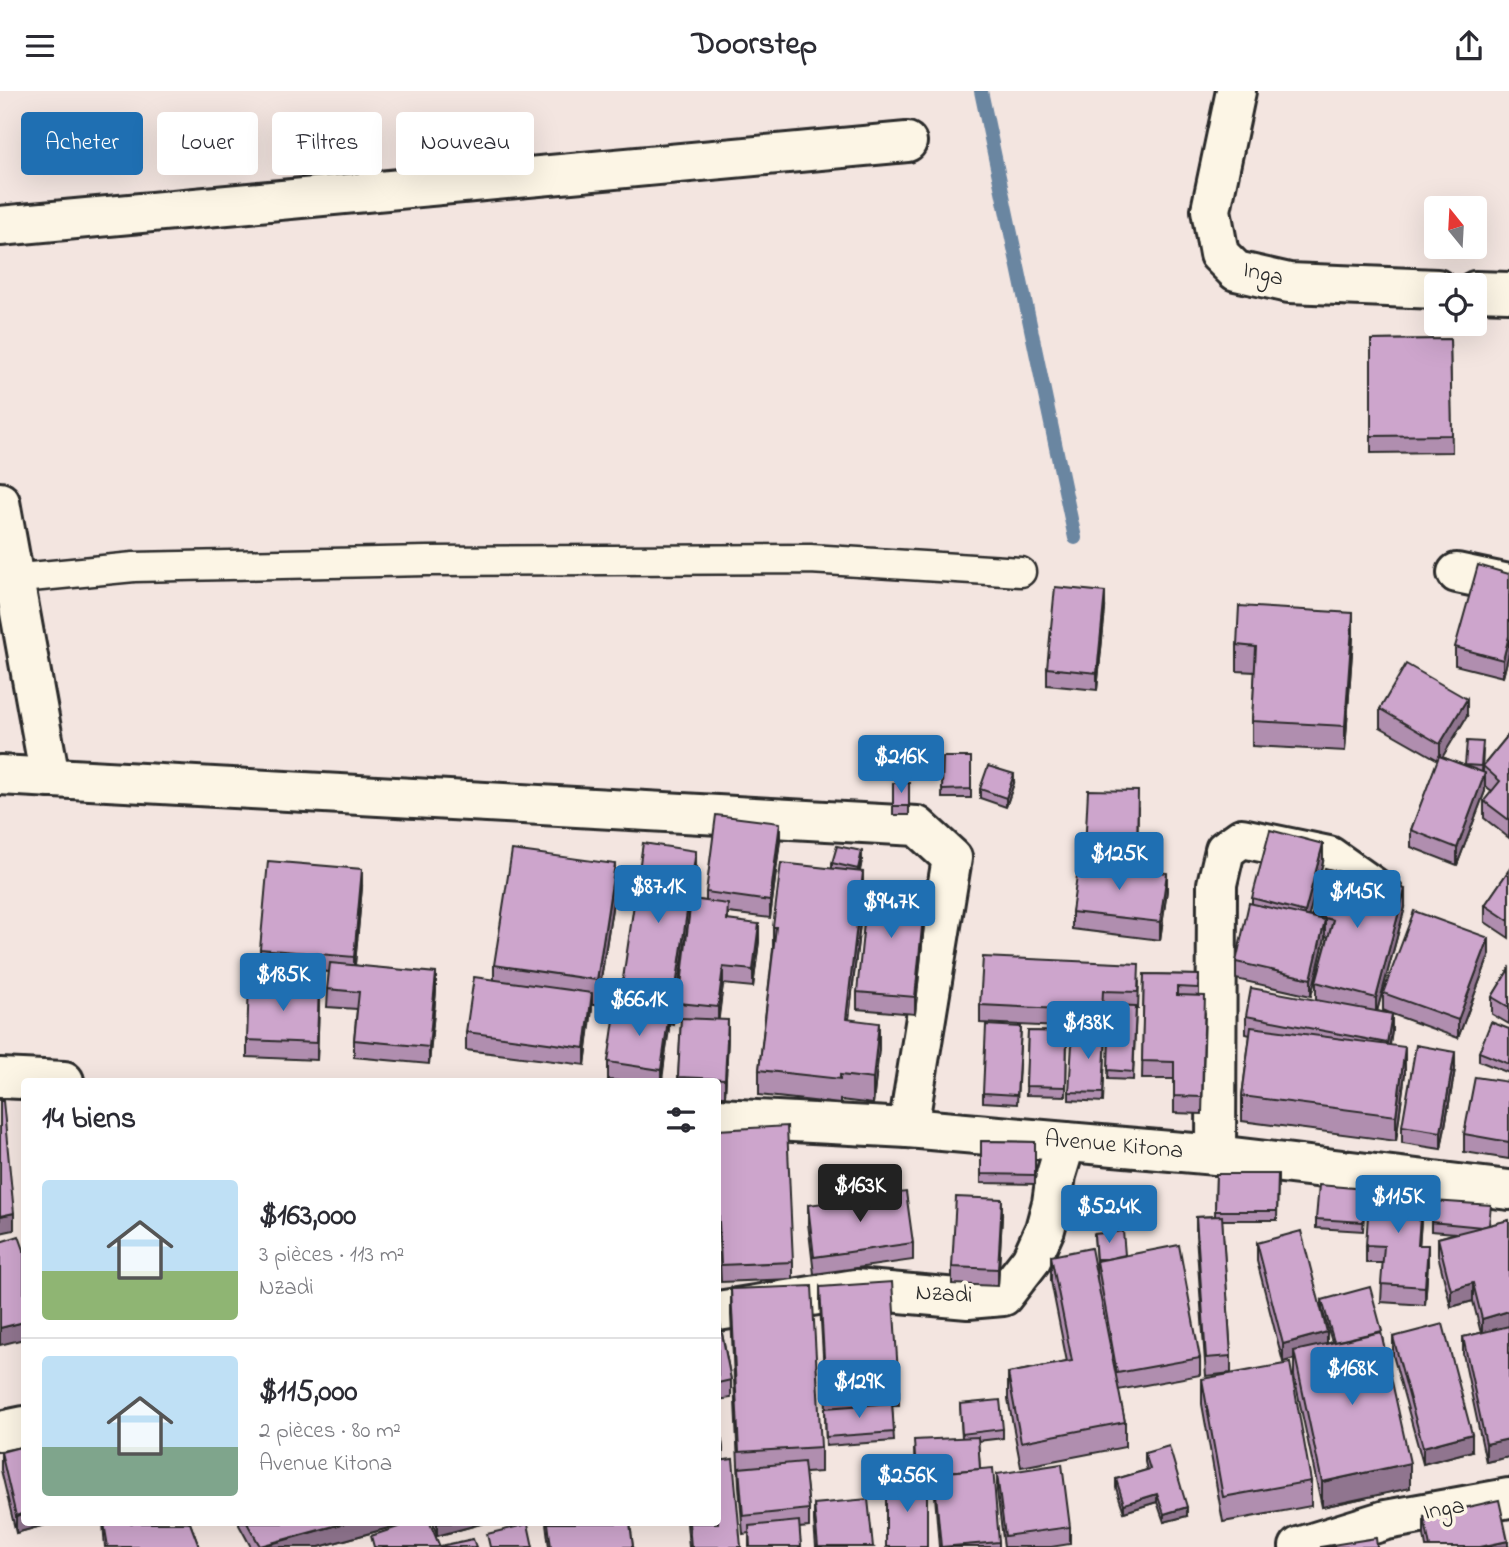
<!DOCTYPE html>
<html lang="fr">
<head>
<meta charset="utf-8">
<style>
  :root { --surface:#fff; --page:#f7f7f7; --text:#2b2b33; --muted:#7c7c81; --line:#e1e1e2; --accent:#1f6fb2 }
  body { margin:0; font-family:"Indie Flower",sans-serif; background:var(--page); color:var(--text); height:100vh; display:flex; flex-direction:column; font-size:26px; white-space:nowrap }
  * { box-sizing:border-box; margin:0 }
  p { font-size:23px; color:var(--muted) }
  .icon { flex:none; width:38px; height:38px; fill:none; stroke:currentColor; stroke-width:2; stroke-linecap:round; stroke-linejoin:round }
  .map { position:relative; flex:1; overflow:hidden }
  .side { position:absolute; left:21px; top:987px; width:700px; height:448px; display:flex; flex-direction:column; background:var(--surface); border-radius:7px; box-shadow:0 7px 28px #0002 }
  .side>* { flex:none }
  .hud { position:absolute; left:21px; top:21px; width:700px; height:63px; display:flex; gap:14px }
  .needle { width:46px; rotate:342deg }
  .controls { position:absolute; left:1424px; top:105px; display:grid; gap:14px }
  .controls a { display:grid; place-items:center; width:63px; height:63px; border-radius:7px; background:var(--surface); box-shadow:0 7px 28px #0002; font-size:35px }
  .price { position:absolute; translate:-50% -60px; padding:0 16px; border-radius:7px; background:var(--accent); color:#fff; font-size:23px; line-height:46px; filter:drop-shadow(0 2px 4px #0008) }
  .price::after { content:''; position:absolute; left:50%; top:42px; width:21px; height:16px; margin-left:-10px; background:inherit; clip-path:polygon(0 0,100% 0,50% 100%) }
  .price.current { background:#222; color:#fff }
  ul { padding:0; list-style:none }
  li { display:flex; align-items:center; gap:21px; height:175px; padding:0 21px }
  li+li { border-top:2px solid var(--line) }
  li span { display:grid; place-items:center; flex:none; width:196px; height:140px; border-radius:7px; color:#555 }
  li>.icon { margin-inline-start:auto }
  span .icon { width:84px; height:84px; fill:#fffc; stroke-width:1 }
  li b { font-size:30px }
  h2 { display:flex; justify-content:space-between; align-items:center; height:84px; padding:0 21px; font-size:30px }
  .pill { padding:0 24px; border-radius:7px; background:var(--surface); box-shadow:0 7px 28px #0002; font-size:24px; line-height:63px }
  .pill.current { background:var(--accent); color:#fff }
  header { display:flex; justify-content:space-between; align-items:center; height:91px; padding:0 21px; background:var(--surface); font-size:32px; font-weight:700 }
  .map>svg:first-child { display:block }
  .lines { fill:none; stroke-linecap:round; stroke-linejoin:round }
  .stream { stroke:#6b86a1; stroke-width:14 }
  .lane-casing { stroke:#2b2b2b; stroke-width:33 }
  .street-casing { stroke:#2b2b2b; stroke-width:44 }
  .lane { stroke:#fcf5e5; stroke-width:28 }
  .street { stroke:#fcf5e5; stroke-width:38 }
  .wall { fill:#b08eaf; stroke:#2b2b2b; stroke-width:2 }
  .shaded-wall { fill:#90748f; stroke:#2b2b2b; stroke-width:2 }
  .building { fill:#cda5cc; stroke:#2b2b2b; stroke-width:2 }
  .labels { text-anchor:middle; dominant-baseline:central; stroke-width:7; stroke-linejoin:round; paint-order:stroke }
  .street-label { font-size:24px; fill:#2b2b2b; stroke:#fcf5e5 }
</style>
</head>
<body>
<header><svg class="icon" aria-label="menu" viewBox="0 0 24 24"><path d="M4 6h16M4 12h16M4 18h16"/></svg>Doorstep<svg class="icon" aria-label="share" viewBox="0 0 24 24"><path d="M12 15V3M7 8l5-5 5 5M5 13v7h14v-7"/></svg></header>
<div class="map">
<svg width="1509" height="1456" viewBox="0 0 1509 1456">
  <rect width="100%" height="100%" fill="#f3e5e0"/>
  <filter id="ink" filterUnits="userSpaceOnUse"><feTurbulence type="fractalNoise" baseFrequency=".0143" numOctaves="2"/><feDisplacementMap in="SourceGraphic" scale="14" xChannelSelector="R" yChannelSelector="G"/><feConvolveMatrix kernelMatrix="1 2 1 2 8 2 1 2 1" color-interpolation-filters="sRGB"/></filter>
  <g filter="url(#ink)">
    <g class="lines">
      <polyline class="stream" points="981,0 1075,447"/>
      <defs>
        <polyline id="lane" points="0,489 134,476 427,470 810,468 1021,481"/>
        <g id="street">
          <polyline points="1236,0 1211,119 1219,163 1236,180 1289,192 1437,198"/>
          <polyline points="0,135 907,51"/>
          <polyline points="1475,200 1509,201"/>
          <polyline points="0,411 50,687"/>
          <polyline points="1457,482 1509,493"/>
          <polyline points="0,684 917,735 952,767 908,1037"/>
          <polyline points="0,987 64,990"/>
          <polyline points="718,1027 908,1037 1216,1064 1509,1099"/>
          <polyline points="1216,1064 1217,793 1225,759 1242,747 1329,765 1383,803"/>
          <polyline points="718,1220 855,1198 968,1208 1003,1205 1031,1169 1045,1138 1052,1112 1056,1084 1066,1051"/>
          <polyline points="0,1340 24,1335"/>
          <polyline points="1299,1456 1386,1429 1509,1407"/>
        </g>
      </defs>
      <use href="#lane" class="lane-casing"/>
      <use href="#street" class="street-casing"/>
      <use href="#lane" class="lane"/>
      <use href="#street" class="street"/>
    </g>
    <g class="wall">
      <polygon points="1450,248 1452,361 1371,362 1371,249"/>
      <polygon points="1509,483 1509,562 1503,586 1455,574 1455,556"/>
      <polygon points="1105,518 1097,599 1047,594 1047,577"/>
      <polygon points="1353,547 1345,660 1252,655 1252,630 1255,581 1237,580 1237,554"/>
      <polygon points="1380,618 1467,625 1442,666 1465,675 1483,660 1482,681 1483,681 1483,675 1509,643 1509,747 1484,727 1484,710 1492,700 1485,695 1485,700 1457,774 1411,756 1411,739 1438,669 1380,636"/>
      <polygon points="943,666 971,666 971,707 942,707"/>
      <rect x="893" y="692" width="16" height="32"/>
      <polygon points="1014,692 1006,716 980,707 980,698"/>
      <polygon points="1138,717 1137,777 1167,799 1160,849 1072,838 1072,821 1085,771 1085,759"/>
      <polygon points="780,749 770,827 728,822 728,830 759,850 753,896 723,893 718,929 728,947 725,1005 718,1005 718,990 678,990 681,930 679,929 679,912 690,819 673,933 669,932 662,990 620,990 608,989 608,971 620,915 620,908 696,777 691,808 706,810 706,801"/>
      <polygon points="862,769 860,780 863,806 849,928 879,957 873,1013 840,1009 840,1013 759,1004 759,979 773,858 773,836 832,778 832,772"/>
      <polygon points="1323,771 1308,825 1312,826 1312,824 1405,816 1377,920 1392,923 1383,919 1383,902 1489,865 1458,947 1392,923 1392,940 1390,954 1405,982 1396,1050 1242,1030 1242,1005 1250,944 1246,943 1246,925 1316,909 1316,891 1328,846 1325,845 1311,905 1236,888 1236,871 1252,812 1252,807"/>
      <polygon points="1509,779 1509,847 1485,831 1485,814"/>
      <polygon points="362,796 355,874 436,900 429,973 354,966 354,949 357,918 327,916 329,881 260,875 260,858"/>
      <polygon points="615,798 597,914 592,914 585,974 466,959 466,941 494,889 494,874"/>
      <polygon points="926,814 915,923 857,918 857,901"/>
      <polygon points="1509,878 1509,933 1492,923 1492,906"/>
      <polygon points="1144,883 1199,884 1199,904 1205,922 1202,1023 1174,1022 1174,988 1142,988"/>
      <polygon points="1139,891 1138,918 1136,918 1133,989 1108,988 1110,917 1103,917 1102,938 980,932 980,914"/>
      <polygon points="319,912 317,969 247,966 247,949"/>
      <polygon points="1021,936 1017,1013 983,1011 983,1002"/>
      <polygon points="1509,938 1509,982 1479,970 1479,961"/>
      <polygon points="1028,940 1067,941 1066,1005 1026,1004"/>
      <polygon points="1106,940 1103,1011 1069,1009 1069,1001"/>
      <polygon points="1455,978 1441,1058 1402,1052 1402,1035"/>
      <polygon points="1509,991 1509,1068 1464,1061 1464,1043"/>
      <polygon points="718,1039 793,1171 793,1188 721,1191 718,1125"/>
      <polygon points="981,1050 1035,1051 1035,1093 981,1092"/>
      <polygon points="1216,1083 1278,1083 1277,1129 1222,1129 1231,1265 1231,1282 1206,1285 1196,1144 1196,1126 1215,1125"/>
      <polygon points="1365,1107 1363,1140 1316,1137 1316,1128"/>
      <polygon points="808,1114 913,1152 913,1169 814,1183 808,1132"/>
      <polygon points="1422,1116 1419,1154 1428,1172 1425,1214 1381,1211 1383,1172 1366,1172 1366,1154"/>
      <polygon points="1002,1125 998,1195 952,1193 952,1176"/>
      <polygon points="1509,1129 1509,1366 1486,1371 1463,1263 1463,1246 1481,1242 1473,1210 1451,1216 1438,1164 1438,1147 1456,1142 1431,1140 1431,1131 1490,1134"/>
      <polygon points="1094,1143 1125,1164 1200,1267 1200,1284 1118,1299 1125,1331 1125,1356 1021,1376 1008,1308 1008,1282 1067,1271 1051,1190 1051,1165 1097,1187"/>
      <polygon points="1257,1152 1327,1253 1332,1251 1322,1218 1322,1209 1382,1246 1410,1397 1322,1416 1294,1285 1294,1268 1283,1271 1257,1170"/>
      <polygon points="820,1196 899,1297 899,1314 892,1314 894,1350 826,1355 825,1325 825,1317 826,1316 820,1213"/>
      <polygon points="731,1198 821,1356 821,1381 805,1382 809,1418 809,1436 799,1437 801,1456 749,1456 749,1442 743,1443 739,1395 731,1224"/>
      <polygon points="718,1222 731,1289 731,1307 718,1309"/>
      <polygon points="1393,1246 1472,1360 1423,1373 1393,1264"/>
      <polygon points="1202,1288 1311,1390 1311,1415 1223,1431 1202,1313"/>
      <polygon points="960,1313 1003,1338 1003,1347 978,1350 980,1378 999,1451 999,1456 939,1456 934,1392 927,1393 915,1389 914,1358 962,1347"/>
      <polygon points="718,1321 723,1358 723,1369 741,1456 689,1456 687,1432 718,1432"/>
      <polygon points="1,1361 24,1432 52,1432 16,1442 1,1379"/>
      <polygon points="1145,1362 1187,1425 1164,1431 1157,1411 1124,1421 1116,1397 1116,1388 1147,1379 1145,1371"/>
      <polygon points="997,1383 1070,1436 1070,1453 1051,1456 1004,1456 997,1400"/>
      <polygon points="814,1413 873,1456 816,1456 814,1431"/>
      <polygon points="1424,1426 1508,1455 1509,1456 1426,1456 1424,1444"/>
      <polygon points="103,1432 190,1432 199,1456 105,1456"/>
      <polygon points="239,1432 403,1432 403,1433 319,1456 251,1456 239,1434"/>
      <polygon points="433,1432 484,1432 437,1445"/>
      <polygon points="546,1432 630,1432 633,1456 549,1456"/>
    </g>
    <g class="shaded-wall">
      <polygon points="1105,501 1105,518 1097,599 1097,582"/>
      <polygon points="1353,522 1353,547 1345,660 1345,635"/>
      <polygon points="1509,545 1509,562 1503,586 1503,569"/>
      <polygon points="1467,608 1467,625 1440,670 1440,653"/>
      <polygon points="1485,682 1485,700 1457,774 1457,757"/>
      <polygon points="1014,683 1014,692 1006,716 1006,707"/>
      <polygon points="780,732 780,749 770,827 770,810"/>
      <polygon points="1323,753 1323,771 1305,839 1305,821"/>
      <polygon points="696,760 696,777 673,933 673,916"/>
      <polygon points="862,760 862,769 858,787 858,778"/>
      <polygon points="615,773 615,798 597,914 597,889"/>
      <polygon points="362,778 362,796 354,883 354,866"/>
      <polygon points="863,781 863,806 846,953 846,928"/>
      <polygon points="1167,782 1167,799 1160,849 1160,831"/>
      <polygon points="926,797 926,814 915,923 915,906"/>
      <polygon points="1405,798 1405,816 1376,924 1376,907"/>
      <polygon points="1325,829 1325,847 1311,905 1311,888"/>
      <polygon points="759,833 759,850 753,896 753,879"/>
      <polygon points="1489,847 1489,865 1458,947 1458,929"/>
      <polygon points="723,876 723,893 718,934 718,916"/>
      <polygon points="436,882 436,900 429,973 429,956"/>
      <polygon points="319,894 319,912 317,969 317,952"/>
      <polygon points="592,902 592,919 585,974 585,957"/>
      <polygon points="669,922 669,939 661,990 661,979"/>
      <polygon points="1392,923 1392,940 1387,969 1387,952"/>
      <polygon points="728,929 728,947 725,1005 725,988"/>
      <polygon points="879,932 879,957 873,1013 873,988"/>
      <polygon points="1405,956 1405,982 1396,1050 1396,1025"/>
      <polygon points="1455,961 1455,978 1441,1058 1441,1041"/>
      <polygon points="1422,1099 1422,1116 1418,1172 1418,1154"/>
      <polygon points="1002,1108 1002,1125 998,1195 998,1178"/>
      <polygon points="14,1122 14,1139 0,1142 0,1125"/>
      <polygon points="1428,1154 1428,1172 1425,1214 1425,1196"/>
      <polygon points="1473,1192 1473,1210 1451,1216 1451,1199"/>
      <polygon points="1509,1220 1509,1238 1482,1245 1482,1228"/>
      <polygon points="24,1231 24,1248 0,1254 0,1237"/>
      <polygon points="1327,1241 1327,1259 1294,1260 1294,1268 1283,1271 1283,1253"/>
      <polygon points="1472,1343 1472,1360 1423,1373 1423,1356"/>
      <polygon points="1509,1348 1509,1366 1486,1371 1486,1353"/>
      <polygon points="1410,1372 1410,1397 1322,1416 1322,1391"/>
      <polygon points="1157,1403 1157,1411 1124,1421 1124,1413"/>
      <polygon points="1187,1416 1187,1425 1164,1431 1164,1423"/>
      <polygon points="24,1422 24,1432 52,1432 16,1442 16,1425"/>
      <polygon points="345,1432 403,1432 403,1433 319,1456 260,1456"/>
      <polygon points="437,1432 484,1432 437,1445"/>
      <polygon points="1508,1450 1508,1456 1480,1456"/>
    </g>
    <g class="building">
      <polygon points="1450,248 1452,344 1371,345 1371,249"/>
      <polygon points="1478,474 1509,483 1509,545 1503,569 1455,556"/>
      <polygon points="1055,496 1105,501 1097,582 1047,577"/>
      <polygon points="1239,515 1353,522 1345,635 1252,630 1256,556 1237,554"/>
      <polygon points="1406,573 1467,608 1440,653 1380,618"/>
      <polygon points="1509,643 1509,729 1484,710 1500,690 1483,675"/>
      <polygon points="1467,650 1483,651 1481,675 1465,674"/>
      <polygon points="1439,665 1485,682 1457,757 1411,739"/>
      <polygon points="943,666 971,666 971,698 942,699"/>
      <polygon points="988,675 1014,683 1006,707 980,698"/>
      <rect x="893" y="692" width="16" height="23"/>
      <polygon points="1088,699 1138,700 1137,760 1085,759"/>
      <polygon points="716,724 780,732 770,810 706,801"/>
      <polygon points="1270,739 1323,753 1305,821 1252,807"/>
      <polygon points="643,752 696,760 673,916 620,908"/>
      <polygon points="837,755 862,760 858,778 832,772"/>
      <polygon points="512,759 615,773 597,889 494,874"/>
      <polygon points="268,770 362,778 354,866 260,858"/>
      <polygon points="1079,770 1167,782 1160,831 1072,821"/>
      <polygon points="781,772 863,781 846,928 879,932 873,988 840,984 840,988 759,979 776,836 773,836"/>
      <polygon points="1325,777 1405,798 1376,907 1316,891 1333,829 1312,824"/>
      <polygon points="1509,779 1509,830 1485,814"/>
      <polygon points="868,792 926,797 915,906 857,901"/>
      <polygon points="691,808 728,813 727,829 759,833 753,879 723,876 718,916 679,912"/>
      <polygon points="1249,812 1325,829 1311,888 1236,871"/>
      <polygon points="1414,820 1489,847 1458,929 1383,902"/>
      <polygon points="983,866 1139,873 1138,901 1103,900 1102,920 980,914"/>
      <polygon points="330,872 436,882 429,956 354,949 359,901 327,898"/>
      <polygon points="1509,878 1509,916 1492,906"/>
      <polygon points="1144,883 1199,884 1198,897 1177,896 1177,904 1205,905 1202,1006 1174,1005 1174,971 1142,970"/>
      <polygon points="474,886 592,902 585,957 466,941"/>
      <polygon points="249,891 319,894 317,952 247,949"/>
      <polygon points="1251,897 1392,923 1387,952 1246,925"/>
      <polygon points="1110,914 1136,915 1133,981 1108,979"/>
      <polygon points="616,915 669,922 661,979 608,971"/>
      <polygon points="681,927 728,929 725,988 678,986"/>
      <polygon points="1491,931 1509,938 1509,973 1479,961"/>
      <polygon points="986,934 1021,936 1017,1004 983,1002"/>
      <polygon points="1251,936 1405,956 1396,1025 1242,1005"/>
      <polygon points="1073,938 1106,940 1103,1002 1069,1001"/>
      <polygon points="1028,940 1067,941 1066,996 1026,995"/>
      <polygon points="1416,954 1455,961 1441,1041 1402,1035"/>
      <polygon points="1475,986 1509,991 1509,1051 1464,1043"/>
      <polygon points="0,1010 3,1010 14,1122 0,1125"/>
      <polygon points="787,1035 793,1171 721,1174 718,1107 718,1039"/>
      <polygon points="981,1050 1035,1051 1035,1084 981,1083"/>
      <polygon points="1216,1083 1278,1083 1277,1120 1215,1120"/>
      <polygon points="1319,1094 1365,1098 1363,1131 1316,1128"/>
      <polygon points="1370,1095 1422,1099 1418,1154 1428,1154 1425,1196 1381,1193 1384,1155 1366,1154"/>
      <polygon points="906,1101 913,1152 814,1166 808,1114"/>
      <polygon points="956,1106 1002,1108 998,1178 952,1176"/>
      <polygon points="1433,1110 1491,1114 1489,1134 1482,1136 1431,1131"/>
      <polygon points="1222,1125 1231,1265 1206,1267 1196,1126"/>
      <polygon points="1509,1129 1509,1220 1482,1228 1473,1192 1451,1199 1438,1147"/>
      <polygon points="1123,1140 1125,1164 1107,1168 1096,1168 1094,1143"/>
      <polygon points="1301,1140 1327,1241 1283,1253 1257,1152"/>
      <polygon points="19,1145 24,1159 24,1231 0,1237 0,1151"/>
      <polygon points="1179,1154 1200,1267 1117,1282 1097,1170"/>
      <polygon points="1091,1157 1125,1331 1021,1351 1008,1282 1072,1270 1051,1165"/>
      <polygon points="892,1191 899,1297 826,1302 820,1196"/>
      <polygon points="812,1195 821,1356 739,1361 731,1198"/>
      <polygon points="1370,1196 1382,1240 1334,1251 1322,1209"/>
      <polygon points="718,1222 731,1289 718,1292"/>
      <polygon points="1443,1233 1472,1343 1423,1356 1393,1246"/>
      <polygon points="1509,1235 1509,1348 1486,1353 1463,1246"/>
      <polygon points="1381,1241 1410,1372 1322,1391 1294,1260"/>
      <polygon points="1290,1272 1311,1390 1223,1406 1202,1288"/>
      <polygon points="1000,1309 1003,1338 962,1343 960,1313"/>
      <polygon points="892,1312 894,1341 826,1346 825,1317"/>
      <polygon points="718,1321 723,1358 718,1359"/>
      <polygon points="978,1346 980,1378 934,1382 935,1383 916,1384 914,1349"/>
      <polygon points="24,1355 24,1422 16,1425 1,1361"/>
      <polygon points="1169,1355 1187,1416 1164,1423 1157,1403 1124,1413 1116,1388 1150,1378 1145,1362"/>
      <polygon points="733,1368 741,1456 691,1456 689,1432 718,1432 718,1370"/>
      <polygon points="804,1371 809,1418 743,1425 739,1377"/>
      <polygon points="1062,1373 1070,1436 1005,1445 997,1383"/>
      <polygon points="993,1377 999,1451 941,1456 934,1382"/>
      <polygon points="927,1389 927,1456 886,1456 886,1390"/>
      <polygon points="868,1408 873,1456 818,1456 814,1413"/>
      <polygon points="1499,1409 1508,1450 1480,1456 1430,1456 1424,1426"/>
      <polygon points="799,1430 801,1456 750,1456 749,1435"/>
      <polygon points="104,1432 190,1432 199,1456 108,1456"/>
      <polygon points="247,1432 345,1432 260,1455"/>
      <polygon points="410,1432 430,1432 440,1456 374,1456 371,1445"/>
      <polygon points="548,1432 630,1432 633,1456 551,1456"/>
      <polygon points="528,1433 533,1456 490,1456 487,1443"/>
      <polygon points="1376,1447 1377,1456 1320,1456"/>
      <polygon points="473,1448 476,1456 440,1456 440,1455"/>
    </g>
  </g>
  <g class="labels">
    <g class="street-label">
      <text transform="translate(1263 184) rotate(14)">Inga</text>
      <text transform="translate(1114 1055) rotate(5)">Avenue Kitona</text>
      <text transform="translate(944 1204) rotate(3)">Nzadi</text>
      <text transform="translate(1444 1419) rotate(-10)">Inga</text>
    </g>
  </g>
</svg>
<div class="controls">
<a><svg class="needle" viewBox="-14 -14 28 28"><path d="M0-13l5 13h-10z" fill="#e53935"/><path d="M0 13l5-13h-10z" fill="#7c7c81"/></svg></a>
<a><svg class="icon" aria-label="locate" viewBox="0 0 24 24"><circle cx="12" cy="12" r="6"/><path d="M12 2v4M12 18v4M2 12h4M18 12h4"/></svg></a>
</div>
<b class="price" style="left:901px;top:704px">$216K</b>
<b class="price" style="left:1119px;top:801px">$125K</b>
<b class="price" style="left:658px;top:834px">$87.1K</b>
<b class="price" style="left:1357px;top:839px">$145K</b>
<b class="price" style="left:891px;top:849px">$94.7K</b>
<b class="price" style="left:283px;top:922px">$185K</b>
<b class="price" style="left:639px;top:947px">$66.1K</b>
<b class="price" style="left:1088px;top:970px">$138K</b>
<b class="price current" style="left:860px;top:1133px">$163K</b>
<b class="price" style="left:1398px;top:1144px">$115K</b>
<b class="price" style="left:1109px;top:1154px">$52.4K</b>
<b class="price" style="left:1352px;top:1316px">$168K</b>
<b class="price" style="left:859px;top:1329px">$129K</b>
<b class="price" style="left:907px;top:1423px">$256K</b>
<div class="hud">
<a class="pill current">Acheter</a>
<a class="pill">Louer</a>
<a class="pill">Filtres</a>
<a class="pill">Nouveau</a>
</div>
<section class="side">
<h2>14 biens<svg class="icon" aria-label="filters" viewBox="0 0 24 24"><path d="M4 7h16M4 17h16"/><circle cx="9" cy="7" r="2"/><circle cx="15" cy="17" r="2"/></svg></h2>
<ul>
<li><span style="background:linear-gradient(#bfe0f5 65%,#8fb573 0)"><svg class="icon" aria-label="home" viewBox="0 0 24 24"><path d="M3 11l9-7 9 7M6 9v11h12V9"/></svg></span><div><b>$163,000</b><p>3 pièces · 113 m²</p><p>Nzadi</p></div></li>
<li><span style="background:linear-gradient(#bfe0f5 65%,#7fa58c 0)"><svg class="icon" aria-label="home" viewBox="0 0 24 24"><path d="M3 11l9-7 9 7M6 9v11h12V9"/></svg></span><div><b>$115,000</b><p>2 pièces · 80 m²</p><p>Avenue Kitona</p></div></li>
</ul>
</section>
</div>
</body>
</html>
